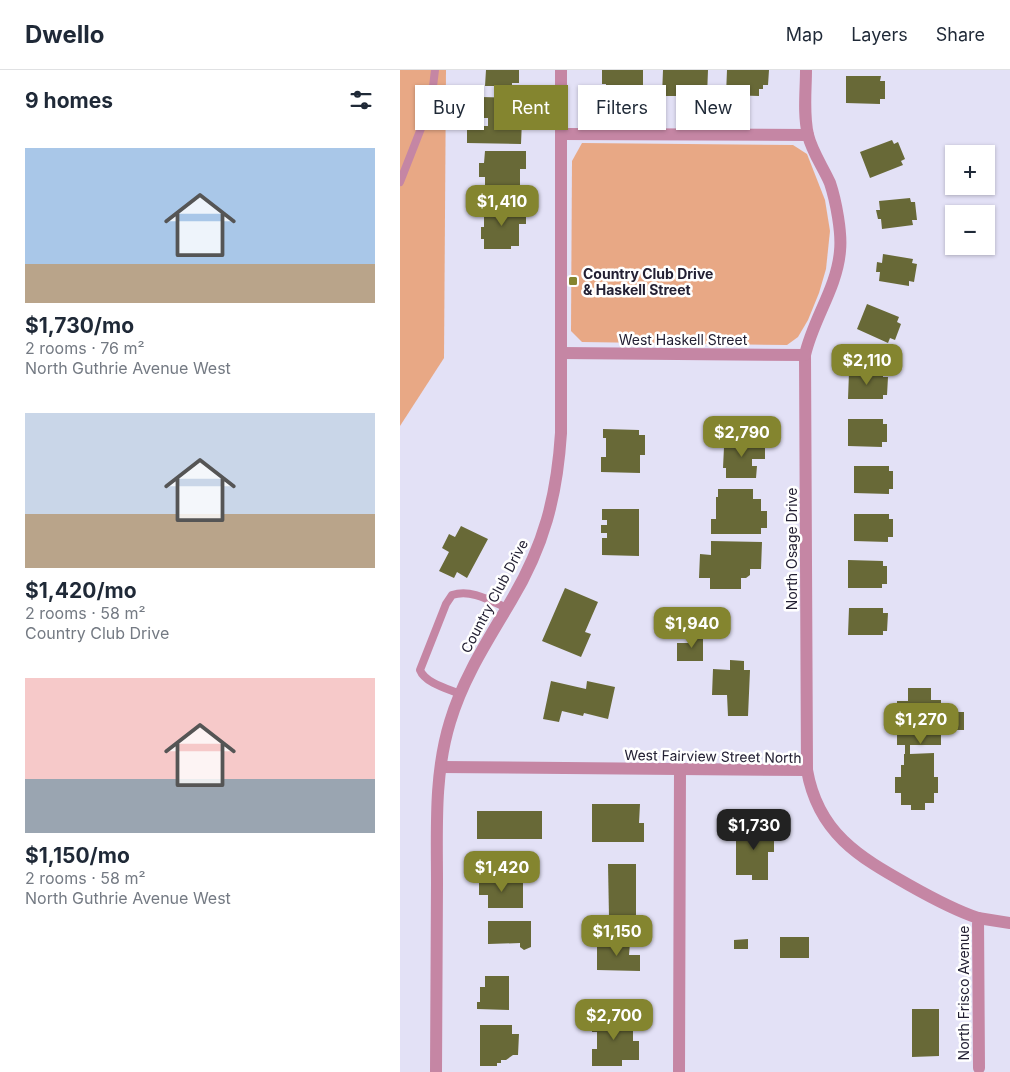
<!DOCTYPE html>
<html lang="en">
<head>
<meta charset="utf-8">
<style>
  :root { --surface:#fff; --page:#f6f6f7; --text:#1f2937; --muted:#747a83; --line:#e0e1e3; --accent:#84852f }
  body { margin:0; font-family:Inter,sans-serif; background:var(--page); color:var(--text); height:100vh; display:flex; flex-direction:column; font-size:19px; white-space:nowrap }
  * { box-sizing:border-box; margin:0 }
  p { font-size:16px; color:var(--muted) }
  .icon { flex:none; width:28px; height:28px; fill:none; stroke:currentColor; stroke-width:2; stroke-linecap:round; stroke-linejoin:round }
  .map { position:relative; flex:1; overflow:hidden }
  .panel { display:flex; flex-direction:column; background:var(--surface); width:400px }
  .panel>* { flex:none }
  .top-card { position:absolute; left:15px; top:15px; width:475px; height:45px; display:flex; gap:10px }
  .tools { position:absolute; left:545px; top:75px; display:grid; gap:10px }
  .tools a { display:grid; place-items:center; width:50px; height:50px; border-radius:0px; background:var(--surface); box-shadow:0 1px 4px #0004; font-size:25px }
  .price { position:absolute; translate:-50% -42px; padding:0 11px; border-radius:10px; background:var(--accent); color:#fff; font-size:16px; line-height:32px; filter:drop-shadow(0 1px 2px #0008) }
  .price::after { content:''; position:absolute; left:50%; top:30px; width:15px; height:11px; margin-left:-8px; background:inherit; clip-path:polygon(0 0,100% 0,50% 100%) }
  .price.current { background:#222; color:#fff }
  ul { padding:0; list-style:none }
  li { display:grid; align-content:center; gap:10px; height:265px; padding:0 25px }
  li span { display:grid; place-items:center; height:155px; border-radius:0px; color:#555 }
  li>.icon { margin-inline-start:auto }
  span .icon { width:90px; height:90px; fill:#fffc; stroke-width:1 }
  li b { font-size:21px }
  h2 { display:flex; justify-content:space-between; align-items:center; height:60px; padding:0 25px; font-size:21px }
  .tag { padding:0 18px; border-radius:0px; background:var(--surface); box-shadow:0 1px 4px #0004; font-size:18px; line-height:45px }
  .tag.current { background:var(--accent); color:#fff }
  header { display:flex; align-items:center; gap:30px; box-sizing:border-box; height:70px; padding:0 25px; background:var(--surface); border-bottom:1px solid var(--line) }
  header strong { font-size:24px }
  nav { display:flex; gap:28px; margin-inline-start:auto; font-size:18px }
  main { display:flex; flex:1; min-height:0 }
  .map>svg:first-child { display:block }
  .green { fill:#e8a885 }
  .building { fill:#686937 }
  .lines { fill:none; stroke-linecap:round; stroke-linejoin:round }
  .service { stroke:#c586a4; stroke-width:8 }
  .minor { stroke:#c586a4; stroke-width:12 }
  .tertiary { stroke:#c586a4; stroke-width:12 }
  .poi-dot { fill:#84852f; stroke:#fff; stroke-width:2 }
  .labels { text-anchor:middle; dominant-baseline:central; stroke-width:5; stroke-linejoin:round; paint-order:stroke }
  .poi-label { font-size:14px; font-weight:bold; fill:#232033; stroke:#fff; text-anchor:start }
  .street-label { font-size:14px; fill:#232033; stroke:#fff }
</style>
</head>
<body>
<header>
<strong>Dwello</strong>
<nav><a>Map</a><a>Layers</a><a>Share</a></nav>
</header>
<main>
<section class="panel">
<h2>9 homes<svg class="icon" aria-label="filters" viewBox="0 0 24 24"><path d="M4 7h16M4 17h16"/><circle cx="9" cy="7" r="2"/><circle cx="15" cy="17" r="2"/></svg></h2>
<ul>
<li><span style="background:linear-gradient(#a9c7e8 75%,#b9a48a 0)"><svg class="icon" aria-label="home" viewBox="0 0 24 24"><path d="M3 11l9-7 9 7M6 9v11h12V9"/></svg></span><div><b>$1,730/mo</b><p>2 rooms · 76 m²</p><p>North Guthrie Avenue West</p></div></li>
<li><span style="background:linear-gradient(#c9d6e8 65%,#b9a48a 0)"><svg class="icon" aria-label="home" viewBox="0 0 24 24"><path d="M3 11l9-7 9 7M6 9v11h12V9"/></svg></span><div><b>$1,420/mo</b><p>2 rooms · 58 m²</p><p>Country Club Drive</p></div></li>
<li><span style="background:linear-gradient(#f6c9c9 65%,#9aa5b1 0)"><svg class="icon" aria-label="home" viewBox="0 0 24 24"><path d="M3 11l9-7 9 7M6 9v11h12V9"/></svg></span><div><b>$1,150/mo</b><p>2 rooms · 58 m²</p><p>North Guthrie Avenue West</p></div></li>
</ul>
</section>
<div class="map">
<svg width="610" height="1002" viewBox="0 0 610 1002">
  <rect width="100%" height="100%" fill="#e3e1f6"/>
  <g class="green">
    <polygon points="0,0 46,0 44,288 0,356"/>
    <polygon points="182,73 393,75 407,84 425,130 430,161 426,199 419,223 408,250 398,267 387,275 182,272 171,261 172,91"/>
  </g>
  <g class="building">
    <polygon points="86,0 119,0 119,13 112,13 112,16 85,16"/>
    <polygon points="202,0 243,0 243,25 211,25 211,18 206,18 206,14 202,14"/>
    <polygon points="263,0 308,0 307,26 291,26 291,20 278,20 278,26 262,26"/>
    <polygon points="327,0 369,0 368,15 363,15 363,19 359,19 359,26 326,25"/>
    <polygon points="446,6 481,6 480,11 485,11 485,29 480,29 480,34 446,33"/>
    <polygon points="81,27 124,28 124,46 120,46 120,50 122,50 121,74 67,73 67,56 88,56 88,48 81,48"/>
    <polygon points="492,70 494,74 498,72 505,89 501,91 503,95 470,108 460,82"/>
    <polygon points="85,81 126,81 126,99 120,99 120,123 85,123 85,107 79,107 79,93 84,93"/>
    <polygon points="510,128 511,132 515,132 517,150 512,150 513,155 482,159 481,149 478,149 476,140 480,140 479,131"/>
    <polygon points="84,137 126,138 126,154 119,154 119,176 111,176 111,179 84,179 84,169 81,169 81,157 84,157"/>
    <polygon points="483,184 513,189 512,193 517,194 514,212 509,211 509,216 479,211 480,202 476,202 477,192 482,193"/>
    <polygon points="467,234 499,247 497,252 501,254 495,270 490,268 488,273 457,259"/>
    <polygon points="449,302 483,302 483,307 488,307 487,325 483,325 483,329 448,329"/>
    <polygon points="448,349 483,349 483,354 487,354 487,372 482,372 482,377 448,376"/>
    <polygon points="203,359 239,360 239,365 245,365 245,385 240,385 240,403 201,402 201,387 206,387 206,368 203,368"/>
    <polygon points="328,367 350,367 349,374 365,374 365,389 352,389 352,396 357,396 356,408 326,408 326,398 323,398 324,377 328,377"/>
    <polygon points="454,396 489,396 489,401 493,401 493,419 489,419 489,424 454,423"/>
    <polygon points="318,419 353,419 353,429 361,429 361,441 367,441 367,458 361,458 361,464 311,464 311,449 316,449 316,427 318,427"/>
    <polygon points="202,439 239,439 239,486 202,485 202,468 207,468 207,463 201,463 201,455 207,455 207,450 202,450"/>
    <polygon points="454,444 489,444 489,449 493,449 493,467 488,467 488,472 454,471"/>
    <polygon points="61,456 88,469 67,508 57,502 54,508 39,501 49,482 42,478 49,464 55,467"/>
    <polygon points="311,471 362,472 361,499 350,499 350,505 346,508 341,508 341,519 310,519 310,508 299,508 300,484 311,485"/>
    <polygon points="448,490 483,491 483,496 487,496 487,514 482,514 482,518 448,518"/>
    <polygon points="165,518 198,532 185,562 191,564 181,587 142,571"/>
    <polygon points="449,538 483,538 483,543 488,543 487,561 483,561 483,565 448,565"/>
    <polygon points="292,561 303,561 303,591 277,591 277,573 292,573"/>
    <polygon points="330,590 344,591 344,600 350,600 348,646 328,646 327,625 312,625 313,599 330,600"/>
    <polygon points="151,611 186,619 187,611 215,617 208,649 184,643 183,646 162,641 159,652 143,649"/>
    <polygon points="508,618 531,618 531,630 541,630 541,642 564,642 564,660 541,660 541,675 510,675 510,684 534,683 534,707 538,707 538,723 534,723 534,733 525,733 525,740 511,740 511,735 501,735 501,723 495,723 495,707 501,707 501,695 504,695 504,684 505,684 505,675 497,675 497,631 508,631"/>
    <polygon points="192,734 240,734 239,753 244,753 244,772 192,772"/>
    <rect x="77" y="741" width="65" height="28"/>
    <polygon points="336,756 374,756 374,782 368,782 368,810 352,810 352,805 336,805"/>
    <polygon points="208,794 236,794 236,847 209,847"/>
    <polygon points="79,808 102,808 102,811 123,811 123,838 88,838 88,825 79,825"/>
    <polygon points="88,851 131,851 131,877 124,880 120,877 120,873 88,874"/>
    <rect x="380" y="867" width="29" height="21"/>
    <polygon points="348,869 348,879 334,879 334,870"/>
    <polygon points="197,872 230,873 229,885 240,885 240,901 197,900"/>
    <polygon points="85,906 109,906 109,940 77,939 77,932 80,932 80,917 85,917"/>
    <polygon points="512,939 539,939 539,986 512,987"/>
    <polygon points="192,946 233,946 233,971 239,971 239,990 222,990 222,996 192,996 192,979 197,979 197,962 192,962"/>
    <polygon points="80,955 112,955 112,964 119,964 118,985 113,985 106,990 101,990 101,993 97,993 97,996 80,996"/>
  </g>
  <g class="lines">
    <g class="service">
      <polyline points="0,112 31,33 35,0"/>
      <path d="M60 624C48 619 25 613 20 600L46 534 52 525C71 519 89 530 107 538"/>
    </g>
    <g class="minor">
      <path d="M406 0C406 21 403 44 408 65 412 82 423 97 430 113 436 131 442 163 440 181 437 218 413 249 405 285L407 700C418 763 459 787 509 815 532 828 554 840 578 848L579 998"/>
      <polyline points="162,64 408,65"/>
      <polyline points="161,283 405,285"/>
      <polyline points="41,697 407,700"/>
      <path d="M36 1002C36 939 37 876 37 813 37 759 34 704 50 652 63 608 88 570 111 531 144 476 157 426 161 363V0"/>
      <polyline points="279,1002 280,700"/>
    </g>
    <polyline class="tertiary" points="578,848 610,853"/>
  </g>
  <rect class="poi-dot" x="168" y="206" width="10" height="10" rx="2.5"/>
  <g class="labels">
    <g class="poi-label">
      <text x="183" y="203">Country Club Drive<tspan x="183" dy="16">&amp; Haskell Street</tspan></text>
    </g>
    <g class="street-label">
      <text x="283" y="269">West Haskell Street</text>
      <text transform="translate(391 479) rotate(-90)">North Osage Drive</text>
      <text transform="translate(94 526) rotate(-62)">Country Club Drive</text>
      <text transform="translate(313 686) rotate(1)">West Fairview Street North</text>
      <text transform="translate(563 923) rotate(-90)">North Frisco Avenue</text>
    </g>
  </g>
</svg>
<div class="tools">
<a>+</a>
<a>−</a>
</div>
<b class="price" style="left:102px;top:157px">$1,410</b>
<b class="price" style="left:467px;top:316px">$2,110</b>
<b class="price" style="left:342px;top:388px">$2,790</b>
<b class="price" style="left:292px;top:579px">$1,940</b>
<b class="price" style="left:521px;top:675px">$1,270</b>
<b class="price current" style="left:354px;top:781px">$1,730</b>
<b class="price" style="left:102px;top:823px">$1,420</b>
<b class="price" style="left:217px;top:887px">$1,150</b>
<b class="price" style="left:214px;top:971px">$2,700</b>
<div class="top-card">
<a class="tag">Buy</a>
<a class="tag current">Rent</a>
<a class="tag">Filters</a>
<a class="tag">New</a>
</div>
</div>
</main>
</body>
</html>
